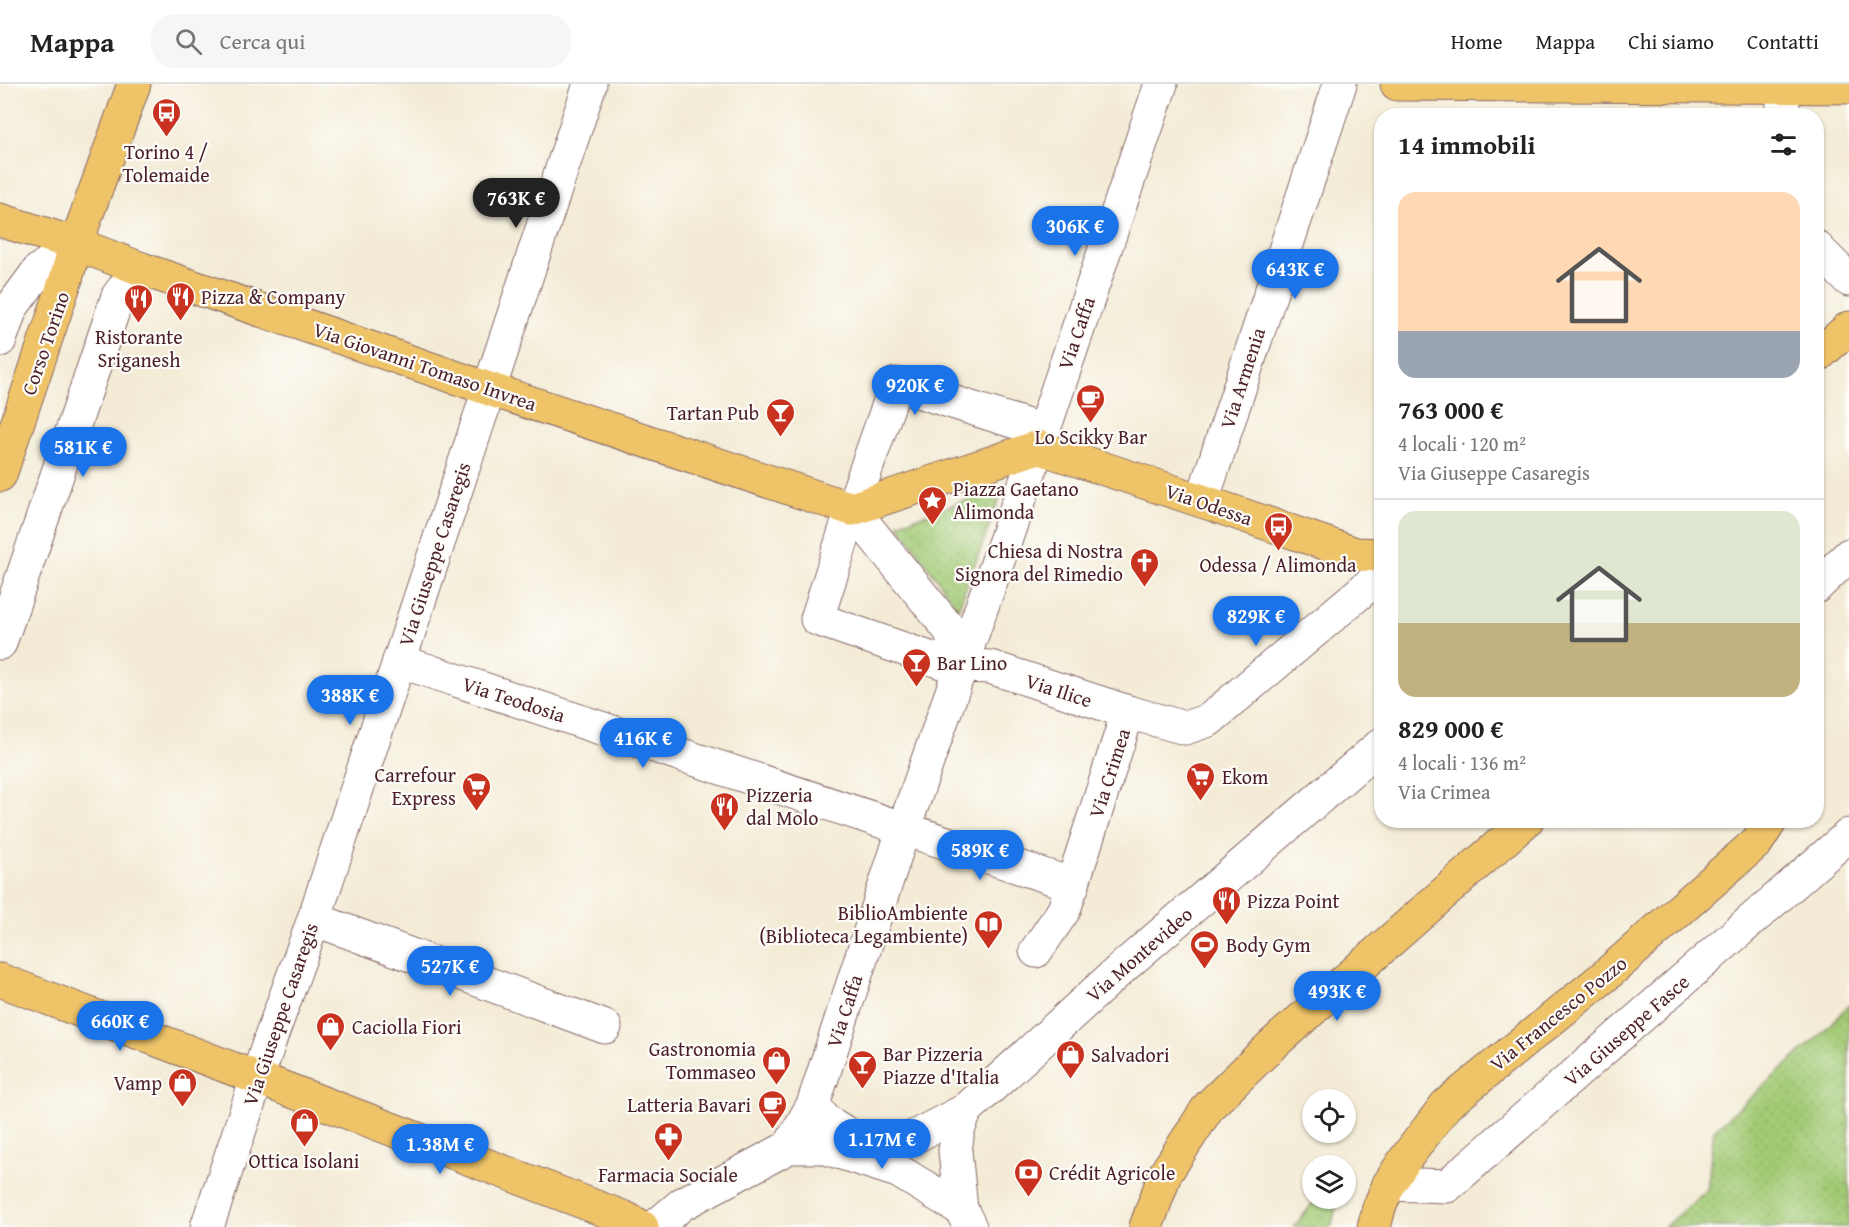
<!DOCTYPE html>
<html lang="it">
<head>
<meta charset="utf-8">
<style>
  :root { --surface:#fff; --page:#f6f6f6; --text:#222; --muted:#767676; --line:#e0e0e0; --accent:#1a73e8 }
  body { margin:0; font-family:"Gentium Book Plus",serif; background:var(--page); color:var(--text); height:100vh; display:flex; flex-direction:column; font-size:22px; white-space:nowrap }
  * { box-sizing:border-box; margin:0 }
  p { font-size:20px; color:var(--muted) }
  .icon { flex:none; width:33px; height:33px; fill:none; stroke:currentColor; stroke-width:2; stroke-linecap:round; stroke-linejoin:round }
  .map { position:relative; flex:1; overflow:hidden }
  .sheet { position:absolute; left:1374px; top:24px; width:450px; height:720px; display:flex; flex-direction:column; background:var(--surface); border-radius:24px; box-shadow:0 2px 4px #0004 }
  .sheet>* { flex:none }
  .tools { position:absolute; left:1302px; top:1005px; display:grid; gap:12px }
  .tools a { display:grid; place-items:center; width:54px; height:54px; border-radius:50%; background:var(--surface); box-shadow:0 2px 4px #0004; font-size:30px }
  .price { position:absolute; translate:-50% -51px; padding:0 14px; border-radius:21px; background:var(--accent); color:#fff; font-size:20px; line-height:39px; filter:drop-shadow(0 2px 3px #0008) }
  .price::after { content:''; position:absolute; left:50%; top:36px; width:18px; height:14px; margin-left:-9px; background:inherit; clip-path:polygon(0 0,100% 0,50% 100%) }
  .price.current { background:#222; color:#fff }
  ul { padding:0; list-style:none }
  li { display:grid; align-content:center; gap:12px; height:318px; padding:0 24px }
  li+li { border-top:2px solid var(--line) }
  li span { display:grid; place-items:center; height:186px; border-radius:18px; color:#555 }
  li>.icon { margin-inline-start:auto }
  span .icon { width:108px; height:108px; fill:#fffc; stroke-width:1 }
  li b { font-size:26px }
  h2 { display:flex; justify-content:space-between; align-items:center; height:72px; padding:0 24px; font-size:26px }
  header { display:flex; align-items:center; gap:36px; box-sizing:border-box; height:84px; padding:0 30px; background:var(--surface); border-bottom:2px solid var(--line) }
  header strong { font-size:28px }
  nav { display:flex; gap:33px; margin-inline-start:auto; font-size:21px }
  .search { width:420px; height:54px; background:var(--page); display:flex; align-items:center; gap:15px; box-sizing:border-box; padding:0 21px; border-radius:24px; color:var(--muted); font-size:22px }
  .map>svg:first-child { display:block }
  .grass { fill:url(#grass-dots); stroke:#767450; stroke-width:1.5 }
  .park { fill:url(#park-tufts); stroke:#767450; stroke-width:1.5 }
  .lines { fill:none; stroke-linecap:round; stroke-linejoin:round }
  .minor-casing { stroke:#856666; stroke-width:35 }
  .major-casing { stroke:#856666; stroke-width:35 }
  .minor { stroke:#fff; stroke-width:33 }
  .major { stroke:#efc469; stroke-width:33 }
  .labels { text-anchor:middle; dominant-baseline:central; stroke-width:4.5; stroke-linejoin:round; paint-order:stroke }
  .poi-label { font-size:20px; fill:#4a1f2b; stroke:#fdfcf7; text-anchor:start }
  .street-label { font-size:20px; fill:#4a1f2b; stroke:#fdfcf7 }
</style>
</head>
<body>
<header>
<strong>Mappa</strong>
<div class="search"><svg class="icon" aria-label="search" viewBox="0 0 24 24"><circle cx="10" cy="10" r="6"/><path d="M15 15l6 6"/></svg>Cerca qui</div>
<nav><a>Home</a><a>Mappa</a><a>Chi siamo</a><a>Contatti</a></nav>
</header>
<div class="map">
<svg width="1849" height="1143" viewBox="0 0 1849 1143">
  <defs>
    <pattern id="grass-dots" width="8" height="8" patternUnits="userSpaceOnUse" patternTransform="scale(1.5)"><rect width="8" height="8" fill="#a2ca75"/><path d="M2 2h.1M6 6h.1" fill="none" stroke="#8dad65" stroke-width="1.8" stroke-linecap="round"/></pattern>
    <pattern id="park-tufts" width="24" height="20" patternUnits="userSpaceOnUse" patternTransform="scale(1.5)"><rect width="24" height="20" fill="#a2ca75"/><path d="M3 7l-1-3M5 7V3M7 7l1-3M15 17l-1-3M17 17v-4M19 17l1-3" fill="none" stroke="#8dad65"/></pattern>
  </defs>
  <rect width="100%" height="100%" fill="#fdfcf7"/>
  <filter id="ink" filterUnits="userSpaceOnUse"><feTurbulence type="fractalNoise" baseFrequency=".0167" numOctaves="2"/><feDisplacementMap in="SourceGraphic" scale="12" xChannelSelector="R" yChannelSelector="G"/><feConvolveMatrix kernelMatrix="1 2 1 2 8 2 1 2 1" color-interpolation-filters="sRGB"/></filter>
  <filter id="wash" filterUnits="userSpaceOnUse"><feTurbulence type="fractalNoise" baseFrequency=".008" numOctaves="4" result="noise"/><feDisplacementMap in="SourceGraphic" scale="24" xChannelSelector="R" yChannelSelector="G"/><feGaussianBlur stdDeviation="1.35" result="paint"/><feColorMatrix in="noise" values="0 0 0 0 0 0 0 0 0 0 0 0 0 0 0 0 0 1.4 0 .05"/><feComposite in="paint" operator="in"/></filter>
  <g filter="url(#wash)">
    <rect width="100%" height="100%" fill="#f3ebd5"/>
    <g class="grass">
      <polygon points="1004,403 958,525 898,440"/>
      <polygon points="1849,921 1849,1143 1664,1143 1707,1106 1714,1046 1816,955"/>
    </g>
    <polygon class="park" points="1316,1115 1338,1115 1331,1143 1294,1143"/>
  </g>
  <g filter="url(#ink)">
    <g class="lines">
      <defs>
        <g id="minor">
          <polyline points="1783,32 1783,3"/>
          <polyline points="1816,163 1849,196"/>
          <polyline points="0,256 11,224 39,186 76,160"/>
          <polyline points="1038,363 1028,342 896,300 852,425 817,535 941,578 961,582 990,583 1128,628 1185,644 1209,636 1382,490"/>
          <polyline points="1202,417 1340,0"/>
          <polyline points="852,425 950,546 961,582"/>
          <polyline points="1816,503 1849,471"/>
          <polyline points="0,559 118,212 139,184"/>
          <polyline points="399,577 1073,801"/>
          <polyline points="314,835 605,943"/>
          <polyline points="1036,867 1064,826 1128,628"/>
          <polyline points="813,1021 826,1037 849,1051 872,1061 900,1060 966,1026"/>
          <polyline points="789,1063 813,1021 904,744 1038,363 1161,0"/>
          <polyline points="1389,1100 1447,1102 1849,751"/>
          <polyline points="207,1143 270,956 314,835 590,0"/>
          <polyline points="655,1143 682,1120 789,1063 823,1063 898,1087 961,1125"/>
          <polyline points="970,1143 961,1125 955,1067 958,1046 966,1026 1123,883 1382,660"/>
        </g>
        <g id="major">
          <polyline points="1397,0 1849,3"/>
          <polyline points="0,136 76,160 139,184 489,305 852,425 1038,363 1202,417 1356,470 1382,471"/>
          <polyline points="1816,273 1849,244"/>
          <polyline points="0,391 66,195 76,160 134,0"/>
          <polyline points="0,896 625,1134 642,1143"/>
          <polyline points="1146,1143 1165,1090 1209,1022 1271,962 1527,736"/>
          <polyline points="1374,1143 1379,1124 1389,1100 1406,1074 1446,1021 1606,891 1757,758 1771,736"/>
        </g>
      </defs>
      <use href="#minor" class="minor-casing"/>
      <use href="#major" class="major-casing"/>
      <use href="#minor" class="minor"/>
      <use href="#major" class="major"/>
    </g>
  </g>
  <defs>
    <symbol id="bus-pin" viewBox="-11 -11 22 30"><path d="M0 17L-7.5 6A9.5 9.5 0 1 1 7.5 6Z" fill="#c8321e" stroke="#fdfcf7"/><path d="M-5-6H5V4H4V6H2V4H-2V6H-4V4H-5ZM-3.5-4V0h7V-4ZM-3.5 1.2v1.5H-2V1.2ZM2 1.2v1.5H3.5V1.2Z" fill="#fff"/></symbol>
    <symbol id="restaurant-pin" viewBox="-11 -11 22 30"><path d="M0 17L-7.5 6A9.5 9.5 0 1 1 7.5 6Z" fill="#c8321e" stroke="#fdfcf7"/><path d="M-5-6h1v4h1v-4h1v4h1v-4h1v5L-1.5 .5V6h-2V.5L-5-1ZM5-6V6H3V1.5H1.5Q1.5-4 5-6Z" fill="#fff"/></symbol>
    <symbol id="cafe-pin" viewBox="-11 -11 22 30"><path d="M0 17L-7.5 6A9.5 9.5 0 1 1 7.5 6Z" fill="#c8321e" stroke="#fdfcf7"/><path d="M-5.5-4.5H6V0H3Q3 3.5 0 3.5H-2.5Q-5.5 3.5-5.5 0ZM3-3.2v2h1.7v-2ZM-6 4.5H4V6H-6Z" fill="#fff"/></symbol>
    <symbol id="bar-pin" viewBox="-11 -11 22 30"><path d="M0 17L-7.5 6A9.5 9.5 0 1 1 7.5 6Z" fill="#c8321e" stroke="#fdfcf7"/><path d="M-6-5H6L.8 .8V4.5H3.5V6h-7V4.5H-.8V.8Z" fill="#fff"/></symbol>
    <symbol id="sight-pin" viewBox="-11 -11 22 30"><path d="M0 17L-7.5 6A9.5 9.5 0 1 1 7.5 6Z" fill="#c8321e" stroke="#fdfcf7"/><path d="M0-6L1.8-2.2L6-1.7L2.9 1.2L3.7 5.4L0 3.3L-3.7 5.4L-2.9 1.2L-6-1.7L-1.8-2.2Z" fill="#fff"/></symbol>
    <symbol id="church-pin" viewBox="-11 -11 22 30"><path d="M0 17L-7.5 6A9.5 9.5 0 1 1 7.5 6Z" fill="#c8321e" stroke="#fdfcf7"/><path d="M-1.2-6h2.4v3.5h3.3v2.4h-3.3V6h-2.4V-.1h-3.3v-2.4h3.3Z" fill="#fff"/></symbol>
    <symbol id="supermarket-pin" viewBox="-11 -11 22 30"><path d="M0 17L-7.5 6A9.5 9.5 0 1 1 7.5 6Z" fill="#c8321e" stroke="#fdfcf7"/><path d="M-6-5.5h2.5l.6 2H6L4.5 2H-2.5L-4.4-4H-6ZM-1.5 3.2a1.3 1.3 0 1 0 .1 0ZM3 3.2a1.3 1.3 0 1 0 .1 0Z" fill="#fff"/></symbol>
    <symbol id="library-pin" viewBox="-11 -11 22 30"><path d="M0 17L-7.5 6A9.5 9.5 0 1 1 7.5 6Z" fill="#c8321e" stroke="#fdfcf7"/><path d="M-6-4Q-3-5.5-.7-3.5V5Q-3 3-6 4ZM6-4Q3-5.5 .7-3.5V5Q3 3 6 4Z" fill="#fff"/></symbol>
    <symbol id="stadium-pin" viewBox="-11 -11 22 30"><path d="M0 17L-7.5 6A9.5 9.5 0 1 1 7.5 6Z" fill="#c8321e" stroke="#fdfcf7"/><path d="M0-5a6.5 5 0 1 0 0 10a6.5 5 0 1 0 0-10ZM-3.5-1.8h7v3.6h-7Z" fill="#fff"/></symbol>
    <symbol id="shop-pin" viewBox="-11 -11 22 30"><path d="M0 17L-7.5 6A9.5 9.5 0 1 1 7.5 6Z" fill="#c8321e" stroke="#fdfcf7"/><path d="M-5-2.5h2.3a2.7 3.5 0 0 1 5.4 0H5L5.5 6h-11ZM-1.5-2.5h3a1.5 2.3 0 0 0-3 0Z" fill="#fff"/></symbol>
    <symbol id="pharmacy-pin" viewBox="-11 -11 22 30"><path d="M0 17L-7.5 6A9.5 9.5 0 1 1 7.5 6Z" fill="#c8321e" stroke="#fdfcf7"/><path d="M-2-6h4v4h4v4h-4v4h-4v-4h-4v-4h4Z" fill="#fff"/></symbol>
    <symbol id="bank-pin" viewBox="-11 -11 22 30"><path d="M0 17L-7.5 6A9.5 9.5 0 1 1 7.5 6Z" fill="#c8321e" stroke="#fdfcf7"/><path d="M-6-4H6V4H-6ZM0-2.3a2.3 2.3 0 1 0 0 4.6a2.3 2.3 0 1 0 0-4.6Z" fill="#fff"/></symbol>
  </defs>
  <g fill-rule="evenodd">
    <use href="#bus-pin" x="150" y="12" width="33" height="45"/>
    <use href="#restaurant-pin" x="164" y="196" width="33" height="45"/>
    <use href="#restaurant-pin" x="122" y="198" width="33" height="45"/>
    <use href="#cafe-pin" x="1074" y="298" width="33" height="45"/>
    <use href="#bar-pin" x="764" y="312" width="33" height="45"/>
    <use href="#sight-pin" x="916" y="400" width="33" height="45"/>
    <use href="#bus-pin" x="1262" y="426" width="33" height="45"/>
    <use href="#church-pin" x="1128" y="462" width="33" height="45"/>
    <use href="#bar-pin" x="900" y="562" width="33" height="45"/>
    <use href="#supermarket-pin" x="1184" y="676" width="33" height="45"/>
    <use href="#supermarket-pin" x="460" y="686" width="33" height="45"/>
    <use href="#restaurant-pin" x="708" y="706" width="33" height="45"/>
    <use href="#restaurant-pin" x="1210" y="800" width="33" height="45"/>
    <use href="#library-pin" x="972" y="824" width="33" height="45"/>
    <use href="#stadium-pin" x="1188" y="844" width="33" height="45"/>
    <use href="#shop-pin" x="314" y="926" width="33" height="45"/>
    <use href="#shop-pin" x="1054" y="954" width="33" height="45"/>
    <use href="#shop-pin" x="760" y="960" width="33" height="45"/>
    <use href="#bar-pin" x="846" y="964" width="33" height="45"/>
    <use href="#shop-pin" x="166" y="982" width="33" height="45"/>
    <use href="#cafe-pin" x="756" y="1004" width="33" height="45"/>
    <use href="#shop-pin" x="288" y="1022" width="33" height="45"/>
    <use href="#pharmacy-pin" x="652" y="1036" width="33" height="45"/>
    <use href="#bank-pin" x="1012" y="1072" width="33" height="45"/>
  </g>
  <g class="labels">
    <g class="poi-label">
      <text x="166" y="67" text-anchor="middle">Torino 4 /<tspan x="166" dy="23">Tolemaide</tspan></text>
      <text x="201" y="212">Pizza &amp; Company</text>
      <text x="139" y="252" text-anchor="middle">Ristorante<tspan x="139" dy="23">Sriganesh</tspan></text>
      <text x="759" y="328" text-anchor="end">Tartan Pub</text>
      <text x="1091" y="352" text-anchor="middle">Lo Scikky Bar</text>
      <text x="953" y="404">Piazza Gaetano<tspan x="953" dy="23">Alimonda</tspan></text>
      <text x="1123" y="466" text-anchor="end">Chiesa di Nostra<tspan x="1123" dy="23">Signora del Rimedio</tspan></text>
      <text x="1278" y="480" text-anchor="middle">Odessa / Alimonda</text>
      <text x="937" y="578">Bar Lino</text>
      <text x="456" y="690" text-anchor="end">Carrefour<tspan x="456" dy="23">Express</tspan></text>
      <text x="1222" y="692">Ekom</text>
      <text x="746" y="710">Pizzeria<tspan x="746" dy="23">dal Molo</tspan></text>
      <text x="1247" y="816">Pizza Point</text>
      <text x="968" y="828" text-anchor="end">BiblioAmbiente<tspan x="968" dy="23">(Biblioteca Legambiente)</tspan></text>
      <text x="1226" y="860">Body Gym</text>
      <text x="352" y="942">Caciolla Fiori</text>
      <text x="756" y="964" text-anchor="end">Gastronomia<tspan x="756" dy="23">Tommaseo</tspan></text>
      <text x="883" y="969">Bar Pizzeria<tspan x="883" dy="23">Piazze d'Italia</tspan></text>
      <text x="1091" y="970">Salvadori</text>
      <text x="162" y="998" text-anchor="end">Vamp</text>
      <text x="751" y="1020" text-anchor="end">Latteria Bavari</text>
      <text x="304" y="1076" text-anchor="middle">Ottica Isolani</text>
      <text x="1049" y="1088">Crédit Agricole</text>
      <text x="668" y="1090" text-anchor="middle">Farmacia Sociale</text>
    </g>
    <g class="street-label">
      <text transform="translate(1076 249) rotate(-71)">Via Caffa</text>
      <text transform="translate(45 259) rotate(-71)">Corso Torino</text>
      <text transform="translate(425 282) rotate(19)">Via Giovanni Tomaso Invrea</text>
      <text transform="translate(1242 294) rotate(-72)">Via Armenia</text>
      <text transform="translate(1209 420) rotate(19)">Via Odessa</text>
      <text transform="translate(434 470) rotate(-72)">Via Giuseppe Casaregis</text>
      <text transform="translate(1059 606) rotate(18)">Via Ilice</text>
      <text transform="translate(514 615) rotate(18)">Via Teodosia</text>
      <text transform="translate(1109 689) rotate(-72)">Via Crimea</text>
      <text transform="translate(1139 870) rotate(-41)">Via Montevideo</text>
      <text transform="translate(844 927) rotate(-72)">Via Caffa</text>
      <text transform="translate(1558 929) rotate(-39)">Via Francesco Pozzo</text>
      <text transform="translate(280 930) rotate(-71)">Via Giuseppe Casaregis</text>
      <text transform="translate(1626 946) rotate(-41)">Via Giuseppe Fasce</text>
    </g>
  </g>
</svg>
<div class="tools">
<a><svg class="icon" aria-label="locate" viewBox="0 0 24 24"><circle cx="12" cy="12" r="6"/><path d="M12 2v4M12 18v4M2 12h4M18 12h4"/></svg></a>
<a><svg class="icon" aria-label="layers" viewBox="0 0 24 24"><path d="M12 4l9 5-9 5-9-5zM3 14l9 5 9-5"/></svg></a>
</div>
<b class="price current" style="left:516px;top:145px">763K €</b>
<b class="price" style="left:1075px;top:173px">306K €</b>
<b class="price" style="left:1295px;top:216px">643K €</b>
<b class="price" style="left:915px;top:332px">920K €</b>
<b class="price" style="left:83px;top:394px">581K €</b>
<b class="price" style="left:1256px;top:563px">829K €</b>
<b class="price" style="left:350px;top:642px">388K €</b>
<b class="price" style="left:643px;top:685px">416K €</b>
<b class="price" style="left:980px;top:797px">589K €</b>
<b class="price" style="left:450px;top:913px">527K €</b>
<b class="price" style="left:1337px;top:938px">493K €</b>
<b class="price" style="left:120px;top:968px">660K €</b>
<b class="price" style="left:882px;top:1086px">1.17M €</b>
<b class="price" style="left:440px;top:1091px">1.38M €</b>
<section class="sheet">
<h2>14 immobili<svg class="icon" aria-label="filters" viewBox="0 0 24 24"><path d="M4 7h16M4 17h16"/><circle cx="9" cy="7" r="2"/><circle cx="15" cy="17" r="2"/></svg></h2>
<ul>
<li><span style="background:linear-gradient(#ffd9b3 75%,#9aa5b1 0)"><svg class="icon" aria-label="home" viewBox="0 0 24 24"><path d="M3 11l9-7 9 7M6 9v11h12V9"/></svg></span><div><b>763 000 €</b><p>4 locali · 120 m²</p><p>Via Giuseppe Casaregis</p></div></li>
<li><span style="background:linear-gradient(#dfe7d0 60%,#c2b280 0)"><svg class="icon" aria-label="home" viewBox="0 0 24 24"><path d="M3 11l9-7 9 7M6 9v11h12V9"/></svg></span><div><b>829 000 €</b><p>4 locali · 136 m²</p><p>Via Crimea</p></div></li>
</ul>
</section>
</div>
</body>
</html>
